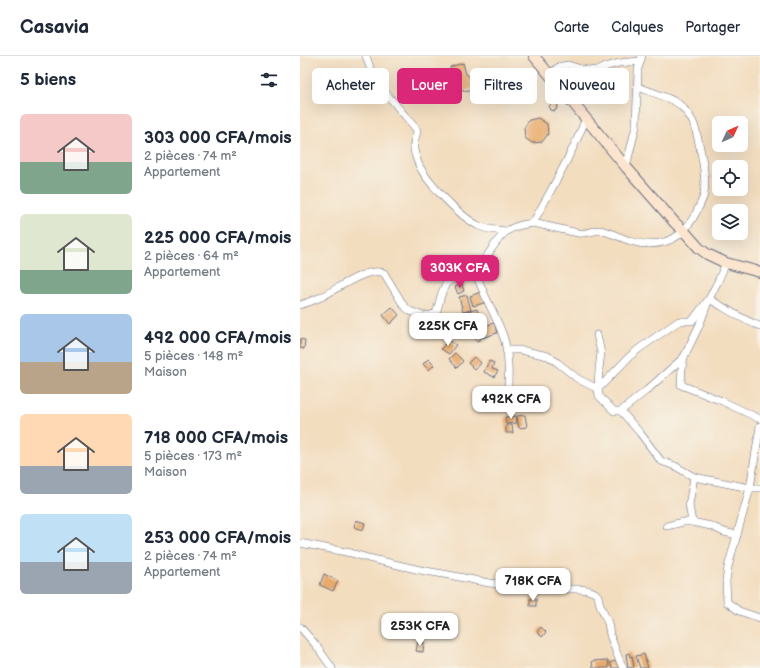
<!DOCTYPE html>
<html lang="fr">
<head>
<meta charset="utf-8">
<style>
  :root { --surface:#fff; --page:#f2f2f3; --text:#1f2937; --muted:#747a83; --line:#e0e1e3; --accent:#db2777 }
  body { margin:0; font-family:"Balsamiq Sans",sans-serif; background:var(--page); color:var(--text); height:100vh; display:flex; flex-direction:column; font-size:15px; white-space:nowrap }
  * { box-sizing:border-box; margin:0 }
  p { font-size:13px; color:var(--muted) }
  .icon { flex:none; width:22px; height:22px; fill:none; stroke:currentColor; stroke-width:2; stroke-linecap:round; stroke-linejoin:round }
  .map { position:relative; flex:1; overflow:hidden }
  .details { display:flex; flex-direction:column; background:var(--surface); width:300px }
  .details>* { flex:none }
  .guide { position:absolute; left:12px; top:12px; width:380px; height:36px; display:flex; gap:8px }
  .needle { width:26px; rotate:46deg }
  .controls { position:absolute; left:412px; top:60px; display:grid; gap:8px }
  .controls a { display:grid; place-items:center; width:36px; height:36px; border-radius:6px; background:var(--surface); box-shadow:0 4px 16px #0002; font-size:20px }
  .price { position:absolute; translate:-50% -34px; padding:0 9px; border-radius:8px; background:#fff; color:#222; font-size:13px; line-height:26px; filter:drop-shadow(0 1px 2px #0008) }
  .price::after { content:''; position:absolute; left:50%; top:24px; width:12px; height:9px; margin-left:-6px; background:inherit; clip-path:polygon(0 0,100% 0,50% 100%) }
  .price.current { background:var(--accent); color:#fff }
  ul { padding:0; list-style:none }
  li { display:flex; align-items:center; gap:12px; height:100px; padding:0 20px }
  li span { display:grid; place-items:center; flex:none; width:112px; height:80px; border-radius:6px; color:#555 }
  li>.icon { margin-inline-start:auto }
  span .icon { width:48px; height:48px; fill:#fffc; stroke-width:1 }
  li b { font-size:17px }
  h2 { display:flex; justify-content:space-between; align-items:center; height:48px; padding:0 20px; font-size:17px }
  .tag { padding:0 14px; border-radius:6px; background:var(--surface); box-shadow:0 4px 16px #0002; font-size:14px; line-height:36px }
  .tag.current { background:var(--accent); color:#fff }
  header { display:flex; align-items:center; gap:24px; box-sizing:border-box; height:56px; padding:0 20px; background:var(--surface); border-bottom:1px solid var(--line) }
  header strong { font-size:19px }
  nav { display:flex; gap:22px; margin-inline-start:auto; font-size:14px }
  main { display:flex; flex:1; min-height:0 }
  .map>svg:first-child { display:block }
  .building { fill:#e8aa6a }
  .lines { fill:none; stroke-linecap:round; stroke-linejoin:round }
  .street-casing { stroke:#676c80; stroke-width:8 }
  .secondary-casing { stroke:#676c80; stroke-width:12 }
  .street { stroke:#fff; stroke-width:7 }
  .secondary { stroke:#fce5cf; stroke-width:10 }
</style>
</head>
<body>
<header>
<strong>Casavia</strong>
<nav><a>Carte</a><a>Calques</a><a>Partager</a></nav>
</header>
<main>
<section class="details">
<h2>5 biens<svg class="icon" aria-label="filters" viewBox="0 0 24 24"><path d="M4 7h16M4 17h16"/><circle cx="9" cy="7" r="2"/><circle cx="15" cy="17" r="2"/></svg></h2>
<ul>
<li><span style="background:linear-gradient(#f6c9c9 60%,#7fa58c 0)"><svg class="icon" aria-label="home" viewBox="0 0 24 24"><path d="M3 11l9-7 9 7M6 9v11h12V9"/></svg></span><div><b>303 000 CFA/mois</b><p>2 pièces · 74 m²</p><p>Appartement</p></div></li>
<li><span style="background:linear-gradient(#dfe7d0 70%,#7fa58c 0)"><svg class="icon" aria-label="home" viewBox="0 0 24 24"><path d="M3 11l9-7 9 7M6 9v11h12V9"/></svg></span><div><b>225 000 CFA/mois</b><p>2 pièces · 64 m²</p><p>Appartement</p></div></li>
<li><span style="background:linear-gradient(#a9c7e8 60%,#b9a48a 0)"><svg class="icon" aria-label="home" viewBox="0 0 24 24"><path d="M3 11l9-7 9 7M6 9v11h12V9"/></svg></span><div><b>492 000 CFA/mois</b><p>5 pièces · 148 m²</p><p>Maison</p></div></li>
<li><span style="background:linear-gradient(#ffd9b3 65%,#9aa5b1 0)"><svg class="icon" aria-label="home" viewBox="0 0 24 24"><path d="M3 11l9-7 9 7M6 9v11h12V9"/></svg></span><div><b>718 000 CFA/mois</b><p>5 pièces · 173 m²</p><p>Maison</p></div></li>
<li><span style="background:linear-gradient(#bfe0f5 60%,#9aa5b1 0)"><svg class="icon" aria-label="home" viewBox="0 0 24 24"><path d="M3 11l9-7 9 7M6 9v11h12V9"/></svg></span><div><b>253 000 CFA/mois</b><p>2 pièces · 74 m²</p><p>Appartement</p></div></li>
</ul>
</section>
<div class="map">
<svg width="460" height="612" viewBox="0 0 460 612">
  <rect width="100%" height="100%" fill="#f7f3e8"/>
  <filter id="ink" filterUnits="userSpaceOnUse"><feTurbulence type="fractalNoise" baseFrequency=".025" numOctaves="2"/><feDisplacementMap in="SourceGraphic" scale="8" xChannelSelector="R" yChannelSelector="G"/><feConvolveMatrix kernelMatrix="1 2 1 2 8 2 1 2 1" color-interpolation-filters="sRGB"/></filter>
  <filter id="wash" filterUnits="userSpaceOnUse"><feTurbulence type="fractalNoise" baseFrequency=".012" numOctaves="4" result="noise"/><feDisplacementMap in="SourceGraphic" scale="16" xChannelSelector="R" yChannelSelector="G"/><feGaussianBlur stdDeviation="0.9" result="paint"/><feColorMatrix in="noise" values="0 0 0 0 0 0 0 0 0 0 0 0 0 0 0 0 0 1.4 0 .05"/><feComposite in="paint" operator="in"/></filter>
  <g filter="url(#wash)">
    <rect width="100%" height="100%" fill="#f3ddbf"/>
    <g id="blocks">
      <g class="building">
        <polygon points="163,7 166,18 170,21 175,19 179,31 165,35 156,30 150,11"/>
        <polygon points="252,47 257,47 258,51 255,55 251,54 249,50"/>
        <polygon points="238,62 247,68 248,78 242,86 232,87 225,82 224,72 229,64"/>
        <polygon points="162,228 164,235 158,238 155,231"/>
        <polygon points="181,236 184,247 173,250 170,240"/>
        <polygon points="167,239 171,254 163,256 159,241"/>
        <polygon points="92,251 99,259 90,268 83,259"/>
        <polygon points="177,253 179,260 164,264 162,257"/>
        <polygon points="194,267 197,277 182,282 179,272"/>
        <polygon points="176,273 181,283 177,285 171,275"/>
        <polygon points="0,283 5,284 4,293 0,292"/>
        <polygon points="148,284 156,289 149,298 141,293"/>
        <polygon points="155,297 163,305 157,312 149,303"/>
        <polygon points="174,301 181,307 175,314 168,307"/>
        <polygon points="128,303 134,309 129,314 123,308"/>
        <polygon points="189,305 194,307 192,313 198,315 194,321 184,316"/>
        <polygon points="225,359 227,371 219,372 217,360"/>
        <polygon points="216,360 217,367 206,368 205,361"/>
        <polygon points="206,369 212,369 213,377 206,377"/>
        <polygon points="56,464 65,467 63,474 54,471"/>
        <polygon points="24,518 38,525 33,535 20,529"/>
        <rect x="230" y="543" width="6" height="7"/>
        <polygon points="241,571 246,576 242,581 237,576"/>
        <polygon points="118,585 124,586 123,596 116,595"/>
        <polygon points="329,597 330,601 332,600 334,611 328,612 326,598"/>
        <polygon points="344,598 348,612 340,612 336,600"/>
        <polygon points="308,604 309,612 293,612 292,605"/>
        <polygon points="317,604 320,612 312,612 310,607"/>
      </g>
    </g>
  </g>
  <g filter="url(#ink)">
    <use href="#blocks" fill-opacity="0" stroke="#676c80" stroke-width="1"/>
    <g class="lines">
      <defs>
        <g id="street">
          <path d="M66 0 74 23 117 74C117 79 115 82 114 86 113 92 115 99 117 104 123 124 161 161 179 170 187 174 197 174 206 175"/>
          <polyline points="250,20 257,12 262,10 268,9 281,13 297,15 305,11 319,7 340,5"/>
          <polyline points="326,111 336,70 338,13 342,0"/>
          <path d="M233 167C252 132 272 98 286 62"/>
          <path d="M174 214C180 227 185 241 192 254 197 265 202 274 205 286 210 307 208 329 207 351"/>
          <path d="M0 249C7 247 14 244 21 241 36 234 67 210 84 217L104 250 110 255 123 260 131 259 136 257C140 247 140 237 146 228 153 219 167 220 176 213 188 203 195 183 207 175 214 170 224 168 233 167L278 177C286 178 292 175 300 174 317 178 332 189 350 188 375 187 386 176 397 155 399 150 403 144 404 138 406 125 403 105 400 92 396 74 395 63 380 49 372 42 348 35 338 31"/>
          <polyline points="297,279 301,297 299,313 298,333"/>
          <polyline points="206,294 221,294 248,300 258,307 278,323 298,333 299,340 314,355 321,355 340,377 361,405 375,410 394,421 450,432 460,432"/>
          <polyline points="384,301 382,311 381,329 422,345 460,363"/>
          <path d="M298 333 329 301 340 292 379 265H392L409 243C426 252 442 264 460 270"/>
          <polyline points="321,355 347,334 384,301 399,270 409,243 419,223 426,207"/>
          <polyline points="460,370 450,432 428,511 426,525 427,546 439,555 460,562"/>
          <polyline points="392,466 389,449 394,421"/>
          <polyline points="367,470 383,466 392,466 411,470 424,476 437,479"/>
          <polyline points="0,487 51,497 68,502 120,514 149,519 189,527 210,529 227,528 244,531 257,533 278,533 288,534 295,537 298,540 300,549 308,567 310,579 317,598 323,612"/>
          <polyline points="0,571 15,588 32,612"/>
        </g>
        <polyline id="secondary" points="234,0 326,111 375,167 384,175 399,192 407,198 426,207 460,216"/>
      </defs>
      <use href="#street" class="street-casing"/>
      <use href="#secondary" class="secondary-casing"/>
      <use href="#street" class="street"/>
      <use href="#secondary" class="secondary"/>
    </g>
  </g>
</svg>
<div class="controls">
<a><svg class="needle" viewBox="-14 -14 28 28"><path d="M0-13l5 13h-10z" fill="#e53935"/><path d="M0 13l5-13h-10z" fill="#747a83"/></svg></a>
<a><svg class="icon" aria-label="locate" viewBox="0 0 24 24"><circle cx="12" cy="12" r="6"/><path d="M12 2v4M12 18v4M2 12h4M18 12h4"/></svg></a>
<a><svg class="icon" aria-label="layers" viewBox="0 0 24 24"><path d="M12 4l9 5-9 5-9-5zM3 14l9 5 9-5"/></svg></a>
</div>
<b class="price current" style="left:160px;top:233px">303K CFA</b>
<b class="price" style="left:148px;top:291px">225K CFA</b>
<b class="price" style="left:211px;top:364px">492K CFA</b>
<b class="price" style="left:233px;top:546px">718K CFA</b>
<b class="price" style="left:120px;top:591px">253K CFA</b>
<div class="guide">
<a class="tag">Acheter</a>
<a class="tag current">Louer</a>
<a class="tag">Filtres</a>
<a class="tag">Nouveau</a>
</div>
</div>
</main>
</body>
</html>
